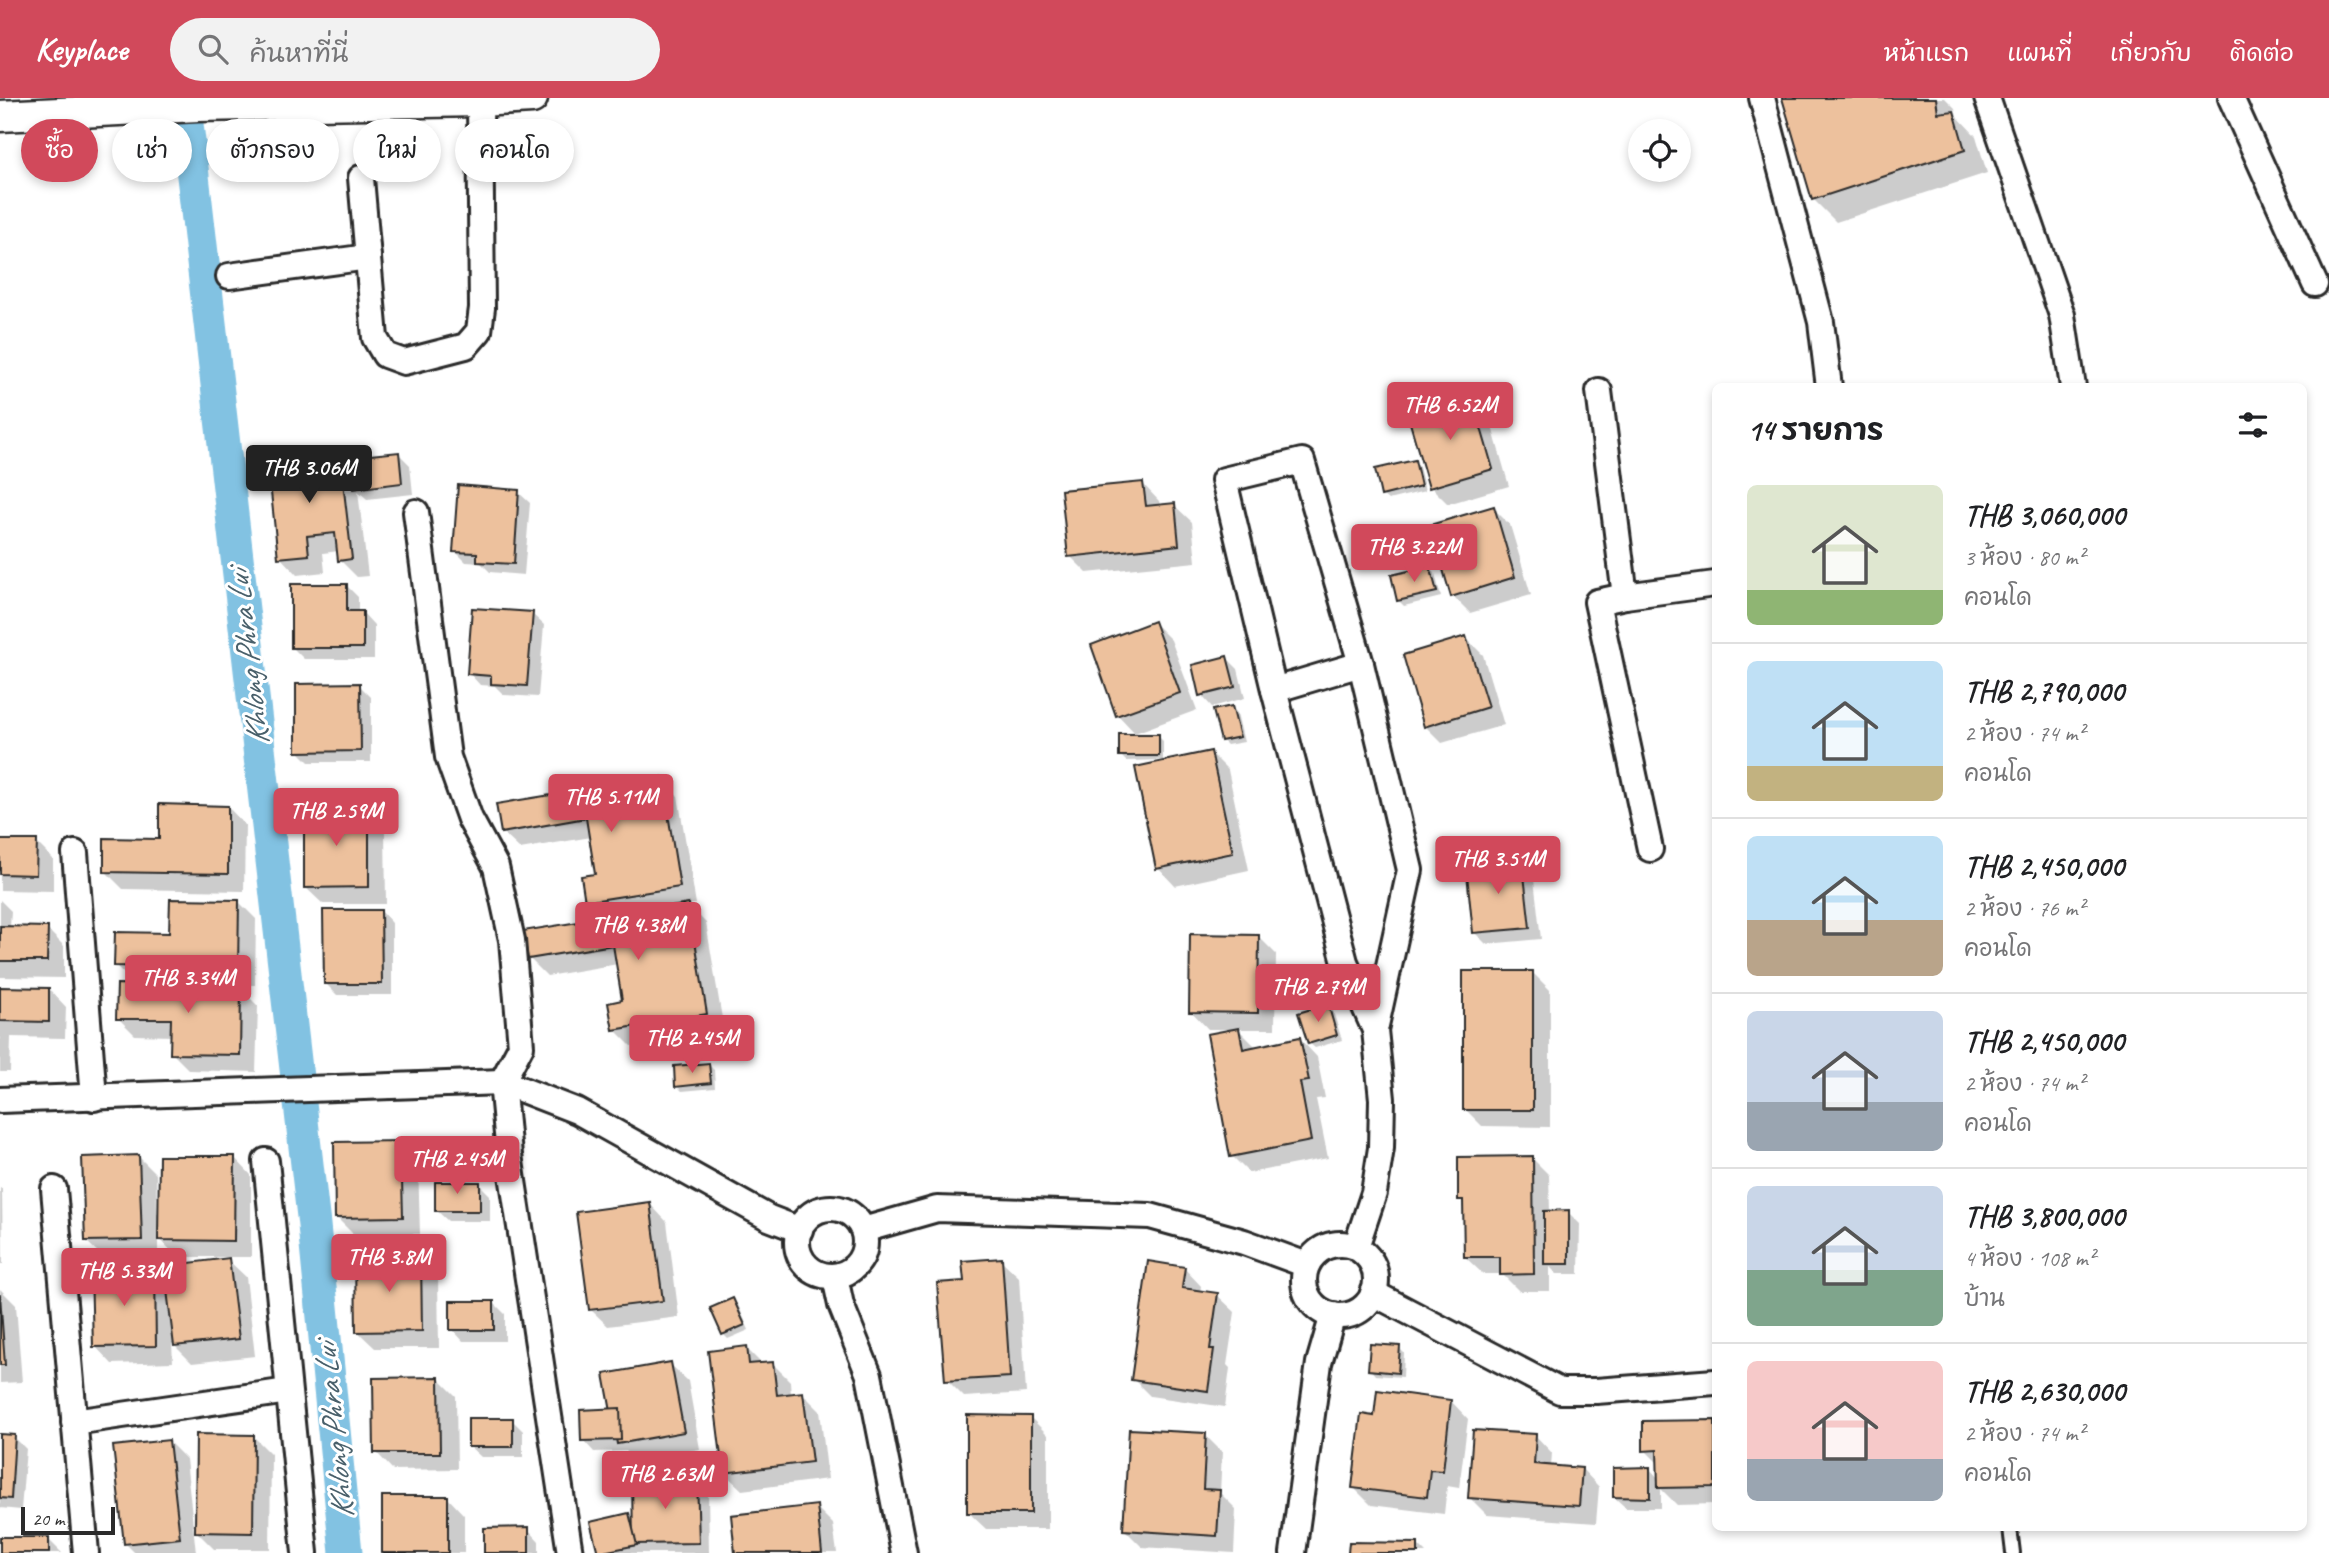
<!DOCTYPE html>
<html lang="th">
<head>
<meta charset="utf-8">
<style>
  :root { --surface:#fff; --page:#f2f2f2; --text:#202124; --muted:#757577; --line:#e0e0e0; --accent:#d1495b }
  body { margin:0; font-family:Caveat,"Playpen Sans Thai",sans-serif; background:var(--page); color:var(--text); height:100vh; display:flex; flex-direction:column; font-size:26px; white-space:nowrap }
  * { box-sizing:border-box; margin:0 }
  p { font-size:23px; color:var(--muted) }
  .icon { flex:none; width:38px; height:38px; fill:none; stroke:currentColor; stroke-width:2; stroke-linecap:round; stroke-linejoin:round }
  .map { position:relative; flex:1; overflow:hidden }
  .drawer { position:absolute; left:1712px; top:285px; width:595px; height:1148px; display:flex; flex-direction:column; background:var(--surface); border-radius:10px; box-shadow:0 4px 10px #0003 }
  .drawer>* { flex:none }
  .top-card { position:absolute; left:21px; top:21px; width:665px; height:63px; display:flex; gap:14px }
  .tools { position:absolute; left:1628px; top:21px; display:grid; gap:14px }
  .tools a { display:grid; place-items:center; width:63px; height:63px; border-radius:50%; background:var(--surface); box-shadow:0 4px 10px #0003; font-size:35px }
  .scale { position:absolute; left:21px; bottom:18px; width:94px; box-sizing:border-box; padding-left:7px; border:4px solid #2b2b2b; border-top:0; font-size:19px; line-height:24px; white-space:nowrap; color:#2b2b2b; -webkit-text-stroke:5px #fff; paint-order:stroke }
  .price { position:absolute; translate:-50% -60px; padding:0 16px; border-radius:7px; background:var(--accent); color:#fff; font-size:23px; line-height:46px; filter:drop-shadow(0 2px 4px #0008) }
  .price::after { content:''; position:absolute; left:50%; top:42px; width:21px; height:16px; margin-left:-10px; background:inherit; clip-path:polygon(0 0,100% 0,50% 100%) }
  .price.current { background:#222; color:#fff }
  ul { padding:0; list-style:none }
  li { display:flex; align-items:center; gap:21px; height:175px; padding:0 35px }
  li+li { border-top:2px solid var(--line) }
  li span { display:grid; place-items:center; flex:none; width:196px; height:140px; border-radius:10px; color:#555 }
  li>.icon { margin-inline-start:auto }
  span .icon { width:84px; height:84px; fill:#fffc; stroke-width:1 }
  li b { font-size:30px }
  h2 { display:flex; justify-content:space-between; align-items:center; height:84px; padding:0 35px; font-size:30px }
  .pill { padding:0 24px; border-radius:32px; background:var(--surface); box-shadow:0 4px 10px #0003; font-size:24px; line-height:63px }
  .pill.current { background:var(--accent); color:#fff }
  header { display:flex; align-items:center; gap:42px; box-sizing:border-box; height:98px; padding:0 35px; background:var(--accent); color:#fff }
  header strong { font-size:33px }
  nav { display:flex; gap:38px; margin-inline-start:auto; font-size:24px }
  .search { width:490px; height:63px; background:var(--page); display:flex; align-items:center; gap:18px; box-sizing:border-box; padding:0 24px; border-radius:38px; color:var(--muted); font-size:26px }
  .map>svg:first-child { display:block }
  .shadow { fill:#0003 }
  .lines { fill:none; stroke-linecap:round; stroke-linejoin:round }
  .canal { stroke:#82c2e2; stroke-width:33 }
  .building { fill:#edc19d; stroke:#2b2b2b; stroke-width:2 }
  .service-casing { stroke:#2b2b2b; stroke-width:18 }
  .minor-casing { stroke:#2b2b2b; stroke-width:30 }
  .tertiary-casing { stroke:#2b2b2b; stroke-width:35 }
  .service { stroke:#fff; stroke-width:12 }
  .minor { stroke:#fff; stroke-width:24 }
  .tertiary { stroke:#fff; stroke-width:30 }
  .labels { text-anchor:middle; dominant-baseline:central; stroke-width:6; stroke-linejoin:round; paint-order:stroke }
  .water-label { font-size:32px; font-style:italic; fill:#49606b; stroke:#fff }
</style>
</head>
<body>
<header>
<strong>Keyplace</strong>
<div class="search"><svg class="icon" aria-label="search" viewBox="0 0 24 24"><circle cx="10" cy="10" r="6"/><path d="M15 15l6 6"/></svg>ค้นหาที่นี่</div>
<nav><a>หน้าแรก</a><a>แผนที่</a><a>เกี่ยวกับ</a><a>ติดต่อ</a></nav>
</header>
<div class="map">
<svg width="2329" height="1455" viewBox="0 0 2329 1455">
  <rect width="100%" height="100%" fill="#fff"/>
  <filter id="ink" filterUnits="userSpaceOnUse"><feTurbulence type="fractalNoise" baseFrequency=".0143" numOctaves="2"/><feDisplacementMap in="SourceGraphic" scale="14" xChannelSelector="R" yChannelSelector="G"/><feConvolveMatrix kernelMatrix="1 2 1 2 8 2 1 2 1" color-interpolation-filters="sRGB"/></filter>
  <g filter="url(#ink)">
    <g class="shadow">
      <polygon points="1784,0 1945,0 1955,10 1957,18 1976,38 1987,75 1836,124 1813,101"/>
      <polygon points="1472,301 1489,318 1509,388 1448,406 1431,389"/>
      <polygon points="398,355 410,367 413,396 367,401 358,393 368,478 357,479 340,462 339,453 323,455 325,474 297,477 280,459 339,359 354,374"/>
      <polygon points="1414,364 1419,369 1425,393 1388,402 1382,397"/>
      <polygon points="1142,385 1159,403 1160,408 1174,407 1192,424 1196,464 1087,475 1070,458"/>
      <polygon points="518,394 530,405 524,477 490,474 481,465 466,464 455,453"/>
      <polygon points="1493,410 1510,427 1531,497 1470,515 1453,498"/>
      <polygon points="1430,470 1435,475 1441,499 1404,508 1399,503"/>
      <polygon points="346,487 358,499 358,515 363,515 374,527 374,561 304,561 293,550"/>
      <polygon points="532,516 544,527 538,599 504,597 495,588 480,587 469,575"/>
      <polygon points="1154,525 1171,542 1197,612 1135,635 1118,617 1093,548"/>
      <polygon points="1466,540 1483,557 1504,627 1442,645 1425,628"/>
      <polygon points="1227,560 1238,571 1245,600 1212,609 1201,597"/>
      <polygon points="359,587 371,599 371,664 309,664 298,653"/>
      <polygon points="1232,610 1237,615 1244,644 1227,647 1222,642"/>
      <polygon points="1158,638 1163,643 1163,662 1126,663 1121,658"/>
      <polygon points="1211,655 1228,672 1249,772 1175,788 1158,770"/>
      <polygon points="661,681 678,698 696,806 688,807 706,825 724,932 631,948 614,931 624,904 618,866 547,878 529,860 605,822 587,804 597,777 591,739 520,751 502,734"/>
      <polygon points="228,709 245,727 244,793 123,791 106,774"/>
      <polygon points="368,712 385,730 386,806 323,806 305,789"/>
      <polygon points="0,744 36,744 53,761 53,793 0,792"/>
      <polygon points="1521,761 1533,773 1541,841 1486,846 1475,835"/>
      <polygon points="0,802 11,813 10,830 47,831 64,848 64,880 0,879"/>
      <polygon points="239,804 256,821 255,887 237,887 258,908 256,974 189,972 172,955 172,938 135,937 118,920 137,888 116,868 171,837"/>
      <polygon points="381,813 392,825 392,897 337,897 326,886"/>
      <polygon points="1259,839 1276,856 1275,931 1238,931 1257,950 1300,941 1317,959 1325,1000 1316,1001 1328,1060 1249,1075 1232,1058 1233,931 1208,931 1191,913"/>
      <polygon points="1533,875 1550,892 1550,1029 1482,1028 1465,1011"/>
      <polygon points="0,890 49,891 66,909 65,940 11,939 10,974 0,974"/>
      <polygon points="1328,908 1333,913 1342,942 1315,950 1309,945"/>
      <polygon points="709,967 714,972 715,990 682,993 677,988"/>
      <polygon points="401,1044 418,1062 420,1136 354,1137 337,1120"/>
      <polygon points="139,1059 156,1076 157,1115 160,1115 234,1059 251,1077 251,1159 177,1159 158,1139 158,1159 104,1160 86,1143"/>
      <polygon points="1532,1060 1549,1077 1550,1114 1568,1114 1580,1126 1579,1176 1557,1176 1550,1169 1550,1193 1519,1193 1502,1176 1483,1176 1465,1159 1465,1106 1460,1101"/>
      <polygon points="479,1086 490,1097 490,1123 448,1123 436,1112"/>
      <polygon points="0,1090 2,1091 3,1166 0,1166"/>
      <polygon points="650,1106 667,1124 679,1219 608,1228 590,1211"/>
      <polygon points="420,1159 438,1177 439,1250 375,1250 357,1233"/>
      <polygon points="228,1162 246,1179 255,1258 192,1265 172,1245 173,1264 112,1266 95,1248 154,1173 168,1187"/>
      <polygon points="1001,1162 1019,1179 1026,1295 964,1299 947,1282 966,1185"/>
      <polygon points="1184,1170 1201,1188 1200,1194 1217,1197 1235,1214 1227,1267 1230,1270 1225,1309 1150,1298 1133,1281"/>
      <polygon points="0,1191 16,1207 22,1284 0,1285"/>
      <polygon points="733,1202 738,1207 749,1232 728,1241 723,1236"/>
      <polygon points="494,1205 505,1216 505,1243 463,1243 452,1231"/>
      <polygon points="746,1250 763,1267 772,1265 790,1283 791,1297 803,1296 820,1313 828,1381 742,1392 724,1375"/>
      <polygon points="1399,1250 1404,1255 1403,1279 1375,1277 1370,1271"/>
      <polygon points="670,1266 688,1283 700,1351 636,1363 626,1353 594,1354 583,1342 613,1312"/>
      <polygon points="439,1281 456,1298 457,1371 393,1372 376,1354"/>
      <polygon points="1451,1303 1468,1321 1459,1390 1447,1388 1444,1416 1371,1407 1354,1390 1375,1320"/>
      <polygon points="1030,1319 1048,1337 1048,1431 986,1431 968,1414"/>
      <polygon points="512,1322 523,1333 523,1359 481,1359 469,1348"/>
      <polygon points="1715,1323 1715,1406 1677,1407 1661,1391 1661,1410 1626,1410 1614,1399 1650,1371 1659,1381 1659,1366 1645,1352"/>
      <polygon points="1205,1337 1222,1354 1220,1395 1236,1411 1234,1455 1142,1449 1125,1432"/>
      <polygon points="1535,1337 1552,1355 1551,1369 1582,1371 1599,1389 1596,1425 1487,1417 1470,1400"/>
      <polygon points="0,1338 14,1339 26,1351 21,1412 0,1410"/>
      <polygon points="253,1338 271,1356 270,1451 214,1451 196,1433"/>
      <polygon points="169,1344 186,1361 196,1455 135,1455 125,1445"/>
      <polygon points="697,1381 708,1392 709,1455 599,1455 592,1425 629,1417 635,1422"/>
      <polygon points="447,1399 464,1417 464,1455 384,1455"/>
      <polygon points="816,1409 833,1426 837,1455 737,1455"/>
      <polygon points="528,1431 539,1443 539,1455 485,1455"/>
      <polygon points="0,1441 48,1441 62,1455 0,1455"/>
      <polygon points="1417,1446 1426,1455 1350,1455"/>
    </g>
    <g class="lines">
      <polyline class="canal" points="184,0 314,1127 346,1455"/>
    </g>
    <g class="building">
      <polygon points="1782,0 1936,0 1938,15 1954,13 1965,52 1812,102"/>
      <polygon points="1472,299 1493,371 1429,390 1408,318"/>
      <polygon points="399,354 402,385 354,391 351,359"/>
      <polygon points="340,358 352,461 338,463 335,435 307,438 309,457 278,460 268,366"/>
      <polygon points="1415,362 1421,388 1381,398 1375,371"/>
      <polygon points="1143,384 1146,408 1175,405 1179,447 1068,459 1061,392"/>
      <polygon points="458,387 519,392 514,466 477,464 477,455 453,454"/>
      <polygon points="1494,408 1515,479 1451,499 1430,427"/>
      <polygon points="1430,468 1437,494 1397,503 1391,477"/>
      <polygon points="291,486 347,486 347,513 363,513 363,550 291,550"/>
      <polygon points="472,510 533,514 527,588 491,586 491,578 467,576"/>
      <polygon points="1154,523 1180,595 1116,618 1091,547"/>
      <polygon points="1466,538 1488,609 1424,629 1403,557"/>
      <polygon points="1227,558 1235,589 1199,598 1192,567"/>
      <polygon points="360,585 361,653 296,654 296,586"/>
      <polygon points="1232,608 1240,639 1221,643 1213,612"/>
      <rect x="1119" y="636" width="40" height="22"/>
      <polygon points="1211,653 1233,755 1156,771 1135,669"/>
      <polygon points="662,679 680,789 585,804 581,778 595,776 586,720 501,735 496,706"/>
      <polygon points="159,706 228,708 228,776 104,774 104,740 159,741"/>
      <polygon points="369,710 369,789 304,790 304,711"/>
      <polygon points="0,742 37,742 36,777 0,776"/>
      <polygon points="1522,759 1530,830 1473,835 1466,766"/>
      <polygon points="170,801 239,802 238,871 114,868 115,834 169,835"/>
      <polygon points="689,806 707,916 613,932 608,905 622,902 613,847 528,861 523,833"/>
      <polygon points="323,812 381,812 382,886 324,886"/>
      <polygon points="0,828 48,829 47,863 0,863"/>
      <polygon points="1190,836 1259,837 1258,915 1189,914"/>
      <rect x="1463" y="873" width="70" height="139"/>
      <polygon points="117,886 241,889 240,957 170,956 171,921 116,921"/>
      <polygon points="0,889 49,890 49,924 0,923"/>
      <polygon points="1328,906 1337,937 1308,946 1298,915"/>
      <polygon points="1239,930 1243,951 1300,939 1309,983 1300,984 1311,1043 1230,1059 1207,936"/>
      <polygon points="709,965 711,985 675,989 674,968"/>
      <polygon points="401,1043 403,1119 335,1120 334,1044"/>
      <polygon points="139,1057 142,1142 85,1143 82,1059"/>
      <polygon points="159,1058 235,1058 234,1143 158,1142"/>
      <polygon points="1533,1058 1534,1176 1500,1177 1500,1159 1464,1159 1463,1102 1458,1102 1458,1059"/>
      <rect x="435" y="1084" width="45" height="29"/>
      <polygon points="650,1104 663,1203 589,1212 576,1114"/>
      <polygon points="1569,1112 1569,1166 1544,1166 1544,1113"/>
      <polygon points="421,1158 422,1233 356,1234 355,1159"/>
      <polygon points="229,1160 239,1241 174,1248 164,1168"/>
      <polygon points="1002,1160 1010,1279 945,1283 937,1185 964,1183 962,1163"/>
      <polygon points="1148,1163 1185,1169 1182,1190 1218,1195 1210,1251 1214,1251 1208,1293 1131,1282"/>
      <polygon points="155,1171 156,1248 93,1249 91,1172"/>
      <polygon points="0,1196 5,1267 0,1267"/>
      <polygon points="733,1200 745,1227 722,1237 710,1210"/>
      <rect x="450" y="1203" width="44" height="29"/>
      <polygon points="1370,1246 1400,1248 1398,1275 1368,1272"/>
      <polygon points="747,1248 749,1266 773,1264 777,1297 803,1294 812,1364 723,1375 708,1253"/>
      <polygon points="671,1264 684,1334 617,1346 604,1276"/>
      <polygon points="439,1279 440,1355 374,1355 373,1280"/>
      <polygon points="1377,1292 1451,1302 1443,1373 1430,1372 1427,1399 1352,1390 1361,1316 1374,1318"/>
      <polygon points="620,1310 621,1342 581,1343 580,1312"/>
      <polygon points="967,1317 1031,1318 1031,1415 967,1415"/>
      <rect x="468" y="1320" width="45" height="29"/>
      <polygon points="1715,1322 1715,1389 1658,1390 1657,1352 1643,1353 1643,1323"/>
      <polygon points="1129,1331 1206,1335 1203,1391 1220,1392 1217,1438 1123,1432"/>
      <polygon points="1473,1332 1536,1336 1534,1366 1582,1370 1579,1408 1468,1400"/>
      <polygon points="0,1336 15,1337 11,1401 0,1400"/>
      <polygon points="196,1336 254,1337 253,1435 195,1434"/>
      <polygon points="169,1342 180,1440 124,1446 113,1348"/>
      <polygon points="1650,1369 1650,1400 1613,1399 1613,1370"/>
      <polygon points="697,1379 699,1445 633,1446 632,1380"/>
      <rect x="382" y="1398" width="66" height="57"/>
      <polygon points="817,1407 822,1455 735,1455 731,1417"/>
      <polygon points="629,1415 637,1447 598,1455 590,1424"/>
      <polygon points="529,1429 529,1455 484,1455 484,1430"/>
      <rect x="0" y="1439" width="49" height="16"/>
      <polygon points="1349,1444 1418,1445 1418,1455 1348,1455"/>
    </g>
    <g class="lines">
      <defs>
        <polyline id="service" points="2010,1430 2013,1455"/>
        <g id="minor">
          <polyline points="1762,0 1821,224 1829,289"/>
          <polyline points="1987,0 2062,217 2073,289"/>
          <polyline points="2231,0 2315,186"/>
          <polyline points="361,80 375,240 385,257 404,264 466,248 479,233 482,210 480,3"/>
          <polyline points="229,178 368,159"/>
          <polyline points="1599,293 1625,498"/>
          <polyline points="416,414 448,659 470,721 496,769 512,842 521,948 502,984 509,1057 570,1455"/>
          <polyline points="1274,592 1361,566"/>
          <polyline points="1650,751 1597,504 1625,498 1715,486"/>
          <polyline points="75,755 94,1000"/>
          <polyline points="0,1002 502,984 577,1013 769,1120 800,1132"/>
          <polyline points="266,1063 305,1455"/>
          <polyline points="54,1091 86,1455"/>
          <circle cx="831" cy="1144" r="34"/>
          <polyline points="863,1132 937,1111 1150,1118 1244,1144 1307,1167"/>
          <circle cx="1340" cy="1182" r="36"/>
          <polyline points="1356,1149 1374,1095 1381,1050 1382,1001 1375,932 1345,864 1274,592 1224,382 1302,363 1361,566 1410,772 1375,932"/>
          <polyline points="835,1179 841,1207 869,1277 904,1455"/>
          <polyline points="1373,1195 1560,1293 1596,1293 1715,1284"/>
          <polyline points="74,1324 288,1293"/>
          <polyline points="1293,1455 1319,1265 1333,1217"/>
        </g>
        <polyline id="tertiary" points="0,18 198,8 480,3 532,0"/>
      </defs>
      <use href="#service" class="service-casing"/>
      <use href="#minor" class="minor-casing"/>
      <use href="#tertiary" class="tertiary-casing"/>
      <use href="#service" class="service"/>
      <use href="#minor" class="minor"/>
      <use href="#tertiary" class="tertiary"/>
    </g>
  </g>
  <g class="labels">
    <g class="water-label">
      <text transform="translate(248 560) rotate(-97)">Khlong Phra Lui</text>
      <text transform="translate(334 1333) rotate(-96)">Khlong Phra Lui</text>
    </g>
  </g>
</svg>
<div class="tools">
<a><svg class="icon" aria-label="locate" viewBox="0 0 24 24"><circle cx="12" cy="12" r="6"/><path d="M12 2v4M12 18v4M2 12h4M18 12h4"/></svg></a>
</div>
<div class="scale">20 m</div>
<b class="price" style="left:1450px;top:344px">THB 6.52M</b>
<b class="price current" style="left:309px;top:407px">THB 3.06M</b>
<b class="price" style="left:1414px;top:486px">THB 3.22M</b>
<b class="price" style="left:611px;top:736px">THB 5.11M</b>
<b class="price" style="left:336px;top:750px">THB 2.59M</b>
<b class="price" style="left:1498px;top:798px">THB 3.51M</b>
<b class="price" style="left:638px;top:864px">THB 4.38M</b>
<b class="price" style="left:188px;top:917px">THB 3.34M</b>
<b class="price" style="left:1318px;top:926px">THB 2.79M</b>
<b class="price" style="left:692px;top:977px">THB 2.45M</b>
<b class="price" style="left:457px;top:1098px">THB 2.45M</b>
<b class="price" style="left:389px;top:1196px">THB 3.8M</b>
<b class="price" style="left:124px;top:1210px">THB 5.33M</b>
<b class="price" style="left:665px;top:1413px">THB 2.63M</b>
<div class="top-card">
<a class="pill current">ซื้อ</a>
<a class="pill">เช่า</a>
<a class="pill">ตัวกรอง</a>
<a class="pill">ใหม่</a>
<a class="pill">คอนโด</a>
</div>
<section class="drawer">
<h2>14 รายการ<svg class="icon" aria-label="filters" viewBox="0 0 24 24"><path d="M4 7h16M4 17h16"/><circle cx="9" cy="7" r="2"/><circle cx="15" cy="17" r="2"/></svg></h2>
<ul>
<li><span style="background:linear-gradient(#dfe7d0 75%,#8fb573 0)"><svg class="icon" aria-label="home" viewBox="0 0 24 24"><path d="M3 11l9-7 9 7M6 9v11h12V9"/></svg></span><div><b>THB 3,060,000</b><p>3 ห้อง · 80 m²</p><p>คอนโด</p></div></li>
<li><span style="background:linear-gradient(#bfe0f5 75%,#c2b280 0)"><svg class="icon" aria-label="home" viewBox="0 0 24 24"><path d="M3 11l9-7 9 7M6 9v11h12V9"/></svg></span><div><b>THB 2,790,000</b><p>2 ห้อง · 74 m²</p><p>คอนโด</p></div></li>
<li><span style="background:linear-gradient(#bfe0f5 60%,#b9a48a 0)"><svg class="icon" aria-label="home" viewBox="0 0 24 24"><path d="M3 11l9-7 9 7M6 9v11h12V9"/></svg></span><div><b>THB 2,450,000</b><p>2 ห้อง · 76 m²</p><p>คอนโด</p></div></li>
<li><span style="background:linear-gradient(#c9d6e8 65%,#9aa5b1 0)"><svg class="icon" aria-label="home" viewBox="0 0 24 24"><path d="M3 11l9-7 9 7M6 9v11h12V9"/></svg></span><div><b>THB 2,450,000</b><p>2 ห้อง · 74 m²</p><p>คอนโด</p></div></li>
<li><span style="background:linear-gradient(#c9d6e8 60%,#7fa58c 0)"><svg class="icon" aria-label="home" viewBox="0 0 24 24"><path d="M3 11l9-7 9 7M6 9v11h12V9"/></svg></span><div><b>THB 3,800,000</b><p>4 ห้อง · 108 m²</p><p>บ้าน</p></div></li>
<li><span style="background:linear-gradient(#f6c9c9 70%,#9aa5b1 0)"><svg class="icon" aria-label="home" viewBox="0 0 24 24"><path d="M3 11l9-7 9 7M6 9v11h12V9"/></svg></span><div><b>THB 2,630,000</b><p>2 ห้อง · 74 m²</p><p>คอนโด</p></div></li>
</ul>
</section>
</div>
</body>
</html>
